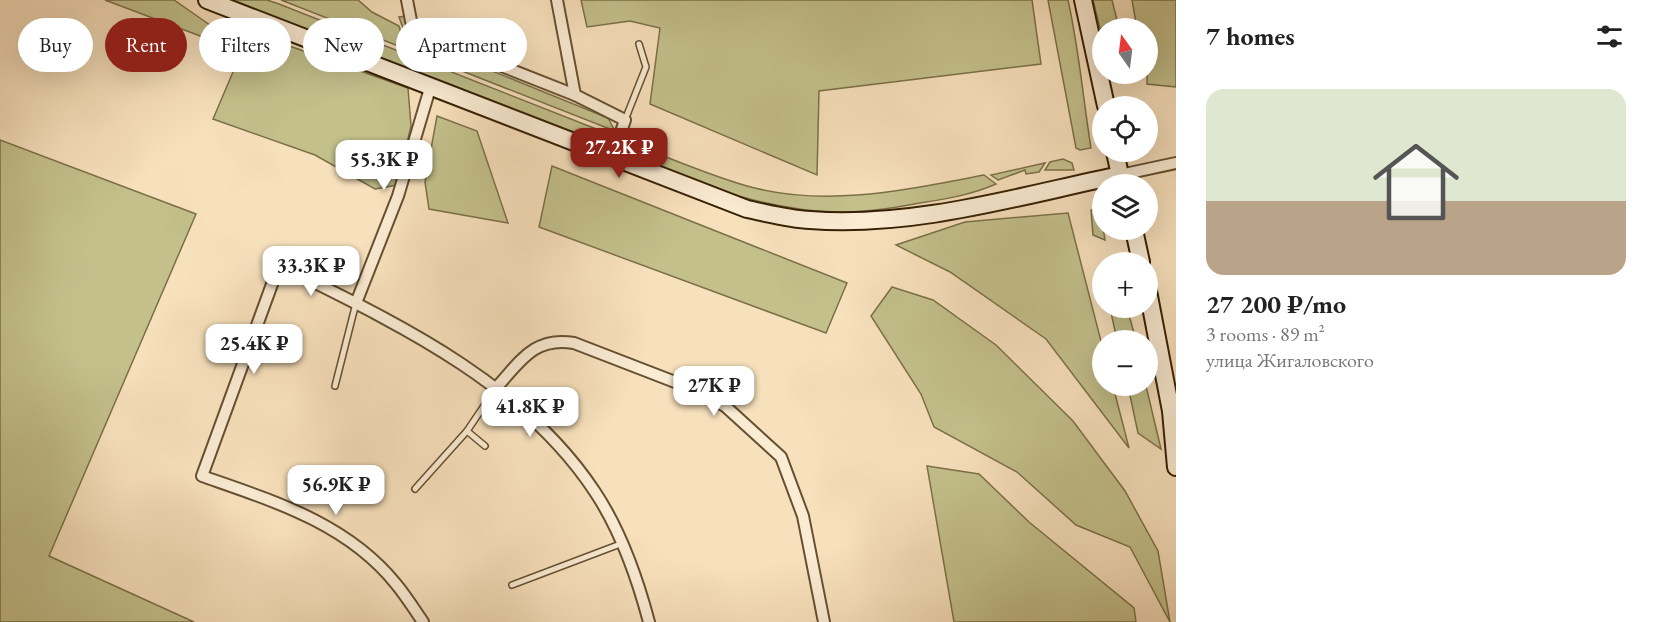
<!DOCTYPE html>
<html lang="en">
<head>
<meta charset="utf-8">
<style>
  :root { --surface:#fff; --page:#f6f6f6; --text:#222; --muted:#767676; --accent:#8f2418 }
  body { margin:0; font-family:"EB Garamond",serif; background:var(--page); color:var(--text); height:100vh; display:flex; flex-direction:column; font-size:22px; white-space:nowrap }
  * { box-sizing:border-box; margin:0 }
  p { font-size:20px; color:var(--muted) }
  .icon { flex:none; width:33px; height:33px; fill:none; stroke:currentColor; stroke-width:2; stroke-linecap:round; stroke-linejoin:round }
  .map { position:relative; flex:1; overflow:hidden }
  .details { display:flex; flex-direction:column; background:var(--surface); width:480px }
  .details>* { flex:none }
  .hud { position:absolute; left:18px; top:18px; width:570px; height:54px; display:flex; gap:12px }
  .needle { width:39px; rotate:346deg }
  .buttons { position:absolute; left:1092px; top:18px; display:grid; gap:12px }
  .buttons a { display:grid; place-items:center; width:66px; height:66px; border-radius:50%; background:var(--surface); box-shadow:0 6px 24px #0002; font-size:30px }
  .price { position:absolute; translate:-50% -51px; padding:0 14px; border-radius:12px; background:#fff; color:#222; font-size:20px; line-height:39px; filter:drop-shadow(0 2px 3px #0008) }
  .price::after { content:''; position:absolute; left:50%; top:36px; width:18px; height:14px; margin-left:-9px; background:inherit; clip-path:polygon(0 0,100% 0,50% 100%) }
  .price.active { background:var(--accent); color:#fff }
  ul { padding:0; list-style:none }
  li { display:grid; align-content:center; gap:12px; height:318px; padding:0 30px }
  li span { display:grid; place-items:center; height:186px; border-radius:18px; color:#555 }
  li>.icon { margin-inline-start:auto }
  span .icon { width:108px; height:108px; fill:#fffc; stroke-width:1 }
  li b { font-size:26px }
  h2 { display:flex; justify-content:space-between; align-items:center; height:72px; padding:0 30px; font-size:26px }
  .pill { padding:0 21px; border-radius:27px; background:var(--surface); box-shadow:0 6px 24px #0002; font-size:21px; line-height:54px }
  .pill.active { background:var(--accent); color:#fff }
  main { display:flex; flex:1; min-height:0 }
  .map>svg:first-child { display:block }
  .green { fill:#c3c08c; stroke:#7c7048; stroke-width:1.5 }
  .lines { fill:none; stroke-linecap:round; stroke-linejoin:round }
  .lane-casing { stroke:#665031; stroke-width:8 }
  .street-casing { stroke:#665031; stroke-width:14 }
  .secondary-casing { stroke:#362003; stroke-width:20 }
  .lane { stroke:#faebd3; stroke-width:5 }
  .street { stroke:#faebd3; stroke-width:10 }
  .secondary { stroke:#faebd3; stroke-width:16 }
</style>
</head>
<body>
<main>
<div class="map">
<svg width="1176" height="622" viewBox="0 0 1176 622">
  <rect width="100%" height="100%" fill="#f7e0bc"/>
  <filter id="stains"><feTurbulence type="fractalNoise" baseFrequency=".00333" numOctaves="4"/><feColorMatrix values="0 0 0 0 .2 0 0 0 0 .09 0 0 0 0 .02 0 0 0 .5 -.17"/></filter>
  <radialGradient id="worn" r=".72"><stop offset=".6" stop-color="#630" stop-opacity="0"/><stop offset="1" stop-color="#630" stop-opacity=".3"/></radialGradient>
  <g class="green">
    <polygon points="105,0 174,0 227,37 224,45"/>
    <polygon points="224,0 267,0 279,4 609,134 605,147"/>
    <polygon points="281,0 358,0 372,12 399,26 406,49"/>
    <polygon points="581,0 1032,0 1041,64 819,91 817,175 650,104 660,28 630,21 587,27"/>
    <path d="M1048 0H1068C1079 49 1083 98 1091 148L1080 150 1076 148Z"/>
    <polygon points="1093,0 1112,0 1119,28 1102,28 1102,36"/>
    <polygon points="1132,0 1176,0 1176,87 1147,84 1148,28 1137,28"/>
    <polygon points="407,16 410,33 416,40 608,118 615,131 411,51 399,17"/>
    <polygon points="250,32 408,88 411,126 397,185 375,189 315,155 213,119"/>
    <polygon points="437,116 477,131 508,223 429,209 425,182"/>
    <polygon points="0,140 196,214 49,556 194,622 0,622"/>
    <path d="M622 140C663 155 705 174 747 186 826 208 905 190 984 175L996 184C971 195 946 199 920 203 894 208 865 213 838 212 762 211 691 180 621 156L618 149Z"/>
    <polygon points="1063,159 1072,163 1074,170 1045,170 1050,162"/>
    <polygon points="1045,163 1039,172 1026,174 1025,170 998,180 991,175"/>
    <polygon points="552,166 847,283 826,333 539,227"/>
    <polygon points="1100,208 1105,240 1093,235 1091,210"/>
    <polygon points="1068,213 1102,345 1102,386 1113,386 1129,448 1046,339 950,272 896,245 965,222"/>
    <polygon points="892,287 933,300 996,345 1073,421 1125,491 1158,551 1170,622 1130,547 1076,525 1017,472 934,427 921,394 871,316"/>
    <polygon points="1110,308 1127,308 1136,340 1117,340"/>
    <polygon points="1128,386 1146,386 1161,449 1138,433"/>
    <polygon points="927,466 979,474 1029,522 1134,608 1136,622 954,622"/>
  </g>
  <g class="lines">
    <defs>
      <g id="lane">
        <polyline points="625,120 646,67 639,44"/>
        <polyline points="335,386 356,303"/>
        <polyline points="467,431 485,446"/>
        <polyline points="415,489 467,431 496,388"/>
        <polyline points="512,585 623,543"/>
      </g>
      <g id="street">
        <polyline points="407,0 413,31 575,95 625,120 612,159"/>
        <polyline points="557,0 575,95"/>
        <polyline points="1120,175 1176,163"/>
        <polyline points="356,303 398,196 431,85"/>
        <path d="M496 388C520 362 534 336 574 343L675 382 725 406 781 457 803 516 824 622"/>
        <path d="M423 622C414 609 406 596 396 584 347 523 273 501 202 476L279 265C394 322 522 381 595 492 621 531 637 577 649 622"/>
      </g>
      <g id="secondary">
        <path d="M207 0 747 209C767 213 789 219 810 220 914 228 1019 196 1120 175"/>
        <polyline points="1083,0 1106,106"/>
        <polyline points="1115,152 1122,184"/>
        <polyline points="1134,230 1141,262"/>
        <polyline points="1148,291 1171,411 1176,467"/>
      </g>
    </defs>
    <use href="#lane" class="lane-casing"/>
    <use href="#street" class="street-casing"/>
    <use href="#secondary" class="secondary-casing"/>
    <use href="#lane" class="lane"/>
    <use href="#street" class="street"/>
    <use href="#secondary" class="secondary"/>
  </g>
  <rect width="100%" height="100%" filter="url(#stains)"/>
  <rect width="100%" height="100%" fill="url(#worn)"/>
</svg>
<div class="buttons">
<a><svg class="needle" viewBox="-14 -14 28 28"><path d="M0-13l5 13h-10z" fill="#e53935"/><path d="M0 13l5-13h-10z" fill="#767676"/></svg></a>
<a><svg class="icon" aria-label="locate" viewBox="0 0 24 24"><circle cx="12" cy="12" r="6"/><path d="M12 2v4M12 18v4M2 12h4M18 12h4"/></svg></a>
<a><svg class="icon" aria-label="layers" viewBox="0 0 24 24"><path d="M12 4l9 5-9 5-9-5zM3 14l9 5 9-5"/></svg></a>
<a>+</a>
<a>−</a>
</div>
<b class="price active" style="left:619px;top:179px">27.2K ₽</b>
<b class="price" style="left:384px;top:191px">55.3K ₽</b>
<b class="price" style="left:311px;top:297px">33.3K ₽</b>
<b class="price" style="left:254px;top:375px">25.4K ₽</b>
<b class="price" style="left:714px;top:417px">27K ₽</b>
<b class="price" style="left:530px;top:438px">41.8K ₽</b>
<b class="price" style="left:336px;top:516px">56.9K ₽</b>
<div class="hud">
<a class="pill">Buy</a>
<a class="pill active">Rent</a>
<a class="pill">Filters</a>
<a class="pill">New</a>
<a class="pill">Apartment</a>
</div>
</div>
<section class="details">
<h2>7 homes<svg class="icon" aria-label="filters" viewBox="0 0 24 24"><path d="M4 7h16M4 17h16"/><circle cx="9" cy="7" r="2"/><circle cx="15" cy="17" r="2"/></svg></h2>
<ul>
<li><span style="background:linear-gradient(#dfe7d0 60%,#b9a48a 0)"><svg class="icon" aria-label="home" viewBox="0 0 24 24"><path d="M3 11l9-7 9 7M6 9v11h12V9"/></svg></span><div><b>27 200 ₽/mo</b><p>3 rooms · 89 m²</p><p>улица Жигаловского</p></div></li>
</ul>
</section>
</main>
</body>
</html>
